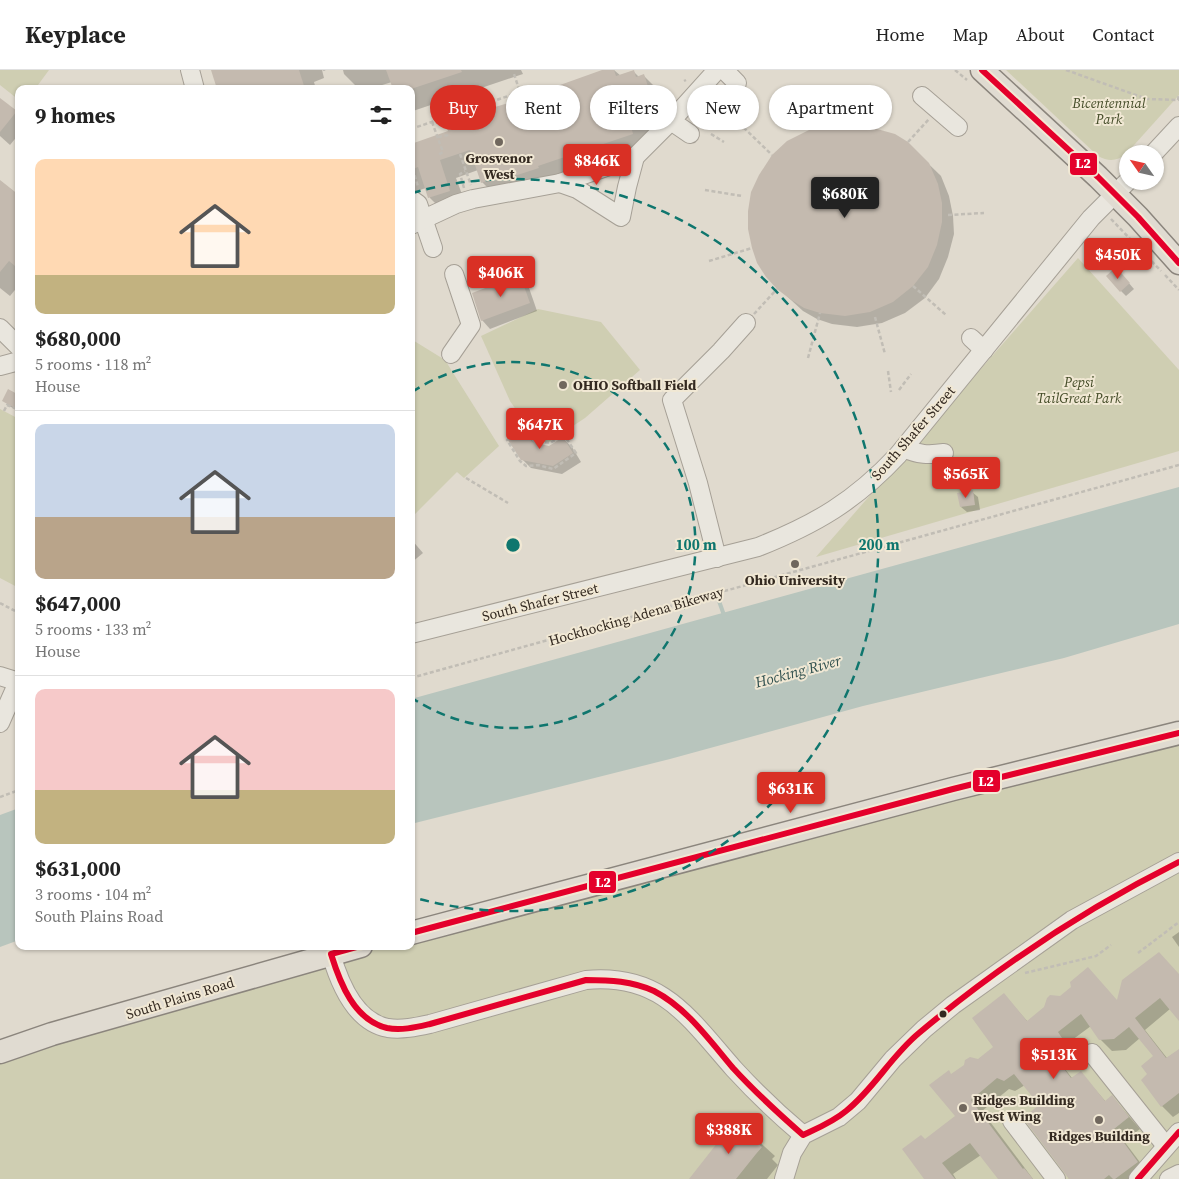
<!DOCTYPE html>
<html lang="en">
<head>
<meta charset="utf-8">
<style>
  :root { --surface:#fff; --page:#f6f6f6; --text:#222; --muted:#767676; --line:#e0e0e0; --accent:#d93025 }
  body { margin:0; font-family:"Source Serif 4",serif; background:var(--page); color:var(--text); height:100vh; display:flex; flex-direction:column; font-size:19px; white-space:nowrap }
  * { box-sizing:border-box; margin:0 }
  p { font-size:16px; color:var(--muted) }
  .icon { flex:none; width:28px; height:28px; fill:none; stroke:currentColor; stroke-width:2; stroke-linecap:round; stroke-linejoin:round }
  .map { position:relative; flex:1; overflow:hidden }
  .sheet { position:absolute; left:15px; top:15px; width:400px; height:865px; display:flex; flex-direction:column; background:var(--surface); border-radius:10px; box-shadow:0 1px 4px #0004 }
  .sheet>* { flex:none }
  .top-card { position:absolute; left:430px; top:15px; width:475px; height:45px; display:flex; gap:10px }
  .needle { width:32px; rotate:304deg }
  .buttons { position:absolute; left:1119px; top:75px; display:grid; gap:10px }
  .buttons a { display:grid; place-items:center; width:45px; height:45px; border-radius:50%; background:var(--surface); box-shadow:0 1px 4px #0004; font-size:25px }
  .price { position:absolute; translate:-50% -42px; padding:0 11px; border-radius:5px; background:var(--accent); color:#fff; font-size:16px; line-height:32px; filter:drop-shadow(0 1px 2px #0008) }
  .price::after { content:''; position:absolute; left:50%; top:30px; width:15px; height:11px; margin-left:-8px; background:inherit; clip-path:polygon(0 0,100% 0,50% 100%) }
  .price.current { background:#222; color:#fff }
  ul { padding:0; list-style:none }
  li { display:grid; align-content:center; gap:10px; height:265px; padding:0 20px }
  li+li { border-top:1px solid var(--line) }
  li span { display:grid; place-items:center; height:155px; border-radius:10px; color:#555 }
  li>.icon { margin-inline-start:auto }
  span .icon { width:90px; height:90px; fill:#fffc; stroke-width:1 }
  li b { font-size:21px }
  h2 { display:flex; justify-content:space-between; align-items:center; height:60px; padding:0 20px; font-size:21px }
  .pill { padding:0 18px; border-radius:22px; background:var(--surface); box-shadow:0 1px 4px #0004; font-size:18px; line-height:45px }
  .pill.current { background:var(--accent); color:#fff }
  header { display:flex; align-items:center; gap:30px; box-sizing:border-box; height:70px; padding:0 25px; background:var(--surface); border-bottom:1px solid var(--line) }
  header strong { font-size:24px }
  nav { display:flex; gap:28px; margin-inline-start:auto; font-size:18px }
  .map>svg:first-child { display:block }
  .green { fill:#cfceb2 }
  .water { fill:#b8c5bd }
  .shadow { fill:#0003 }
  .lines { fill:none; stroke-linecap:round; stroke-linejoin:round }
  .stream { stroke:#b8c5bd; stroke-width:4 }
  .building { fill:#c4baaf }
  .minor-casing { stroke:#a6a096; stroke-width:20 }
  .major-casing { stroke:#8b857d; stroke-width:25 }
  .path { stroke:#c1bdb5; stroke-width:2.5; stroke-dasharray:4 2.5; stroke-linecap:butt }
  .minor { stroke:#e9e6de; stroke-width:18 }
  .major { stroke:#e0dbd1; stroke-width:22 }
  .bus-1-casing { stroke:#f1e8d4; stroke-width:10 }
  .bus-1 { stroke:#e4002b; stroke-width:6 }
  .ring { fill:none; stroke:#0f766e; stroke-width:2.5; stroke-dasharray:9 6 }
  .poi-dot { fill:#70675d; stroke:#f1e8d4; stroke-width:2 }
  .bus-dot { fill:#332920; stroke:#f1e8d4; stroke-width:2 }
  .labels { text-anchor:middle; dominant-baseline:central; stroke-width:4; stroke-linejoin:round; paint-order:stroke }
  .park-label { font-size:14px; font-style:italic; fill:#454d29; stroke:#f1e8d4 }
  .poi-label { font-size:14px; font-weight:bold; fill:#332920; stroke:#f1e8d4 }
  .street-label { font-size:14px; fill:#332920; stroke:#f1e8d4 }
  .water-label { font-size:15px; font-style:italic; fill:#31514f; stroke:#f1e8d4 }
  .centre { fill:#0f766e; stroke:#f1e8d4; stroke-width:2.5 }
  .ring-label { font-size:15px; text-anchor:middle; font-weight:bold; fill:#0f766e; stroke:#f1e8d4; stroke-width:4; stroke-linejoin:round; paint-order:stroke }
  .line-badge { stroke:#f1e8d4; stroke-width:2 }
  .badge-label { font-size:14px; text-anchor:middle; font-weight:bold; fill:#fff }
</style>
</head>
<body>
<header>
<strong>Keyplace</strong>
<nav><a>Home</a><a>Map</a><a>About</a><a>Contact</a></nav>
</header>
<div class="map">
<svg width="1179" height="1109" viewBox="0 0 1179 1109">
  <rect width="100%" height="100%" fill="#e0dace"/>
  <g class="green">
    <polygon points="0,0 49,0 35,19 19,19 19,30 0,15"/>
    <path d="M1006 0H1179V25L1126 84C1117 91 1109 92 1098 86Z"/>
    <polygon points="1078,188 1179,300 1179,381 816,487"/>
    <polygon points="538,239 601,252 640,300 585,348 549,372 538,372 510,331 481,266"/>
    <polygon points="411,269 445,290 499,376 464,408 457,402 411,448"/>
    <polygon points="0,339 19,349 19,518 0,508"/>
    <polygon points="1179,663 1179,1109 0,1109 0,982 361,876 411,876 411,863"/>
  </g>
  <g class="water">
    <polygon points="1179,417 1179,554 1064,588 863,636 670,689 411,754 411,629"/>
    <polygon points="19,738 19,870 0,877 0,745"/>
  </g>
  <g class="shadow">
    <polygon points="213,0 322,0 324,8 314,12 316,19 218,19"/>
    <polygon points="343,0 521,0 523,4 413,41 411,39 411,19 392,12 369,19 359,19 344,4"/>
    <polygon points="606,0 614,0 621,6 634,2 639,7 644,6 661,23 673,58 666,68 499,129 482,112 478,100 456,108 467,138 447,145 430,128 426,118 411,123 411,76 450,62 519,31"/>
    <polygon points="0,29 19,45 19,64 10,75 0,66"/>
    <polygon points="907,73 941,106 949,126 953,146 954,164 948,187 939,209 925,228 905,243 882,253 857,257 832,254 817,249 803,241 778,218"/>
    <polygon points="0,111 19,126 19,215 10,226 0,218"/>
    <polygon points="1121,204 1134,219 1126,226 1121,221"/>
    <polygon points="519,207 528,215 537,241 490,259 482,250"/>
    <polygon points="19,326 19,341 9,336 4,330"/>
    <polygon points="524,361 536,374 549,378 563,369 572,377 581,392 562,404 531,398 522,389"/>
    <polygon points="972,422 978,427 980,440 967,442 961,437"/>
    <polygon points="411,469 423,483 411,493"/>
    <polygon points="1179,862 1179,877 1172,867"/>
    <polygon points="1179,905 1179,949 1170,939 1145,960 1167,988 1179,980 1179,1043 1173,1047 1162,1036 1149,1005 1155,986 1140,968 1126,980 1112,981 1100,969 1091,956 1068,973 1073,979 1058,990 1072,1008 1081,1003 1106,1032 1112,1027 1140,1059 1124,1071 1148,1103 1140,1109 1069,1109 1041,1035 1025,1015 1015,1021 1009,1019 982,1041 1033,1109 1000,1109 981,1085 953,1104 956,1109 926,1109 925,1071 956,1046 952,1005 978,990 995,977 1004,925 1028,952 1118,932"/>
    <polygon points="743,1057 775,1086 772,1089 778,1095 767,1109 696,1109"/>
  </g>
  <g class="lines">
    <polyline class="stream" points="719,531 725,548"/>
  </g>
  <g class="building">
    <polygon points="211,0 299,0 305,19 217,19"/>
    <polygon points="386,0 461,0 462,2 411,19 393,19"/>
    <polygon points="602,0 614,0 616,6 634,0 636,7 644,4 656,41 648,43 650,50 631,56 633,64 538,96 539,98 502,110 500,106 481,113 470,80 440,90 450,121 428,128 418,97 411,100 411,74 448,61 445,52 518,30"/>
    <polygon points="0,28 17,41 0,62"/>
    <polygon points="834,54 859,54 895,64 908,72 929,93 938,114 942,133 942,152 937,175 928,197 913,216 893,232 870,242 845,246 820,243 804,238 790,229 777,219 766,207 757,193 752,178 748,159 748,141 751,122 759,105 772,85 787,71 809,60"/>
    <polygon points="0,110 19,125 19,190 15,196 9,191 0,202"/>
    <polygon points="1116,197 1130,213 1120,222 1106,206"/>
    <polygon points="520,205 530,233 481,251 472,223"/>
    <polygon points="8,319 19,325 19,331 15,338 2,331"/>
    <polygon points="524,360 532,372 549,376 563,367 573,383 553,396 521,390 508,370"/>
    <polygon points="973,420 975,435 960,437 957,423"/>
    <polygon points="1159,882 1179,904 1179,951 1160,928 1135,948 1166,988 1179,979 1179,1023 1161,1037 1141,1010 1147,1004 1141,996 1153,986 1129,957 1114,969 1099,970 1081,944 1058,962 1062,968 1048,978 1071,1008 1081,1001 1105,1031 1112,1025 1129,1047 1114,1059 1138,1092 1115,1109 1113,1109 1109,1105 1104,1109 1069,1109 1023,1048 1039,1035 1014,1004 1004,1011 997,1008 971,1030 1023,1099 1024,1098 1033,1109 998,1109 970,1073 942,1093 955,1109 924,1109 902,1079 921,1065 925,1069 955,1046 929,1015 949,1000 951,1004 964,995 965,990 970,987 978,989 993,977 972,948 1004,923 1027,951 1044,937 1047,928 1050,925 1060,926 1071,917 1070,912 1088,897 1117,930 1122,910"/>
    <polygon points="733,1053 740,1058 742,1055 758,1068 755,1071 762,1077 756,1084 736,1109 689,1109"/>
  </g>
  <g class="lines">
    <defs>
      <g id="minor">
        <polyline points="190,0 195,19"/>
        <polyline points="724,0 737,13"/>
        <polyline points="922,26 958,57"/>
        <polyline points="671,51 690,64"/>
        <polyline points="1153,84 1179,56"/>
        <polyline points="560,113 577,119 621,147 627,117 635,87"/>
        <polyline points="411,129 418,134 433,178"/>
        <polyline points="411,155 456,134 473,129 560,113 635,87 671,51 717,0"/>
        <polyline points="0,258 19,277"/>
        <polyline points="971,268 984,280"/>
        <polyline points="451,284 471,255 454,204"/>
        <polyline points="0,296 19,291"/>
        <path d="M904 378C918 385 929 385 944 383"/>
        <polyline points="717,488 698,413 672,330 721,281 746,253"/>
        <path d="M411 564 758 477C816 454 855 431 898 385L1091 148 1128 111"/>
        <polyline points="0,606 19,612"/>
        <polyline points="0,653 18,612"/>
        <path d="M331 884C339 912 355 952 388 958 402 960 416 957 430 954L586 910C662 903 689 948 734 999 756 1023 778 1044 803 1065"/>
        <polyline points="1092,983 1166,1076"/>
        <polyline points="1012,1051 1056,1109"/>
        <polyline points="784,1109 792,1083 803,1065 839,1047 858,1031 893,989 924,959 953,935 1072,850 1179,792"/>
        <polyline points="1138,1109 1179,1062"/>
        <polyline points="1169,1109 1179,1104"/>
      </g>
      <g id="major">
        <polyline points="982,0 1098,107 1138,147 1179,193"/>
        <polyline points="411,863 953,719 1179,663"/>
        <polyline points="0,982 52,964 361,876"/>
      </g>
    </defs>
    <use href="#minor" class="minor-casing"/>
    <use href="#major" class="major-casing"/>
    <g class="path">
      <polyline points="324,0 324,1"/>
      <polyline points="955,0 967,10"/>
      <polyline points="1066,0 1147,29 1178,30 1179,24"/>
      <polyline points="684,11 686,10"/>
      <polyline points="747,24 757,38"/>
      <polyline points="432,52 443,82 438,85"/>
      <polyline points="739,53 772,85"/>
      <polyline points="411,59 520,22 514,4"/>
      <polyline points="711,64 724,72"/>
      <polyline points="438,67 449,65"/>
      <polyline points="908,72 929,49"/>
      <polyline points="460,84 471,115"/>
      <polyline points="413,99 418,117"/>
      <polyline points="464,118 460,104 465,101"/>
      <polyline points="705,120 742,126"/>
      <polyline points="948,145 984,143"/>
      <polyline points="1111,149 1161,201"/>
      <polyline points="709,191 752,178"/>
      <polyline points="1165,205 1179,220"/>
      <polyline points="913,216 946,245"/>
      <polyline points="754,244 777,219"/>
      <polyline points="875,247 885,284"/>
      <polyline points="808,288 820,243"/>
      <polyline points="888,301 891,322"/>
      <polyline points="899,320 911,304"/>
      <polyline points="4,341 7,335 19,340"/>
      <polygon points="525,359 534,371 550,373 564,365 576,383 553,399 538,395 526,396 520,391 507,370"/>
      <polyline points="466,408 508,433"/>
      <polyline points="0,533 19,543"/>
      <polyline points="411,608 1179,395"/>
      <polyline points="0,727 19,720"/>
      <polyline points="1138,883 1179,852"/>
      <polyline points="1025,903 1096,886 1111,875"/>
    </g>
    <use href="#minor" class="minor"/>
    <use href="#major" class="major"/>
    <defs>
      <g id="bus-1">
        <polyline points="982,0 1098,107 1138,147 1179,193"/>
        <polyline points="411,863 953,719 1179,663"/>
        <path d="M360 876 331 884C340 913 354 950 387 958 401 961 417 957 430 954L586 910C610 910 632 911 654 921 687 938 710 971 733 998 755 1022 779 1044 803 1065 818 1058 833 1052 846 1041 874 1019 891 986 919 963 999 896 1085 839 1179 792"/>
        <polyline points="1138,1109 1179,1062"/>
      </g>
    </defs>
    <use href="#bus-1" class="bus-1-casing"/>
    <use href="#bus-1" class="bus-1"/>
  </g>
  <g class="ring">
    <path d="M412 322A183 183 0 1 1 412 628"/>
    <path d="M412 123A366 366 0 1 1 412 827"/>
  </g>
  <g class="poi-dot">
    <circle cx="499" cy="72" r="5"/>
    <circle cx="563" cy="315" r="5"/>
    <circle cx="795" cy="494" r="5"/>
    <circle cx="963" cy="1038" r="5"/>
    <circle cx="1099" cy="1050" r="5"/>
  </g>
  <circle class="bus-dot" cx="943" cy="944" r="4.5"/>
  <g class="labels">
    <g class="park-label">
      <text x="1109" y="33">Bicentennial<tspan x="1109" dy="16">Park</tspan></text>
      <text x="1079" y="312">Pepsi<tspan x="1079" dy="16">TailGreat Park</tspan></text>
    </g>
    <g class="poi-label">
      <text x="499" y="88">Grosvenor<tspan x="499" dy="16">West</tspan></text>
      <text x="573" y="315" text-anchor="start">OHIO Softball Field</text>
      <text x="795" y="510">Ohio University</text>
      <text x="973" y="1030" text-anchor="start">Ridges Building<tspan x="973" dy="16">West Wing</tspan></text>
      <text x="1099" y="1066">Ridges Building</text>
    </g>
    <g class="street-label">
      <text transform="translate(913 363) rotate(-49)">South Shafer Street</text>
      <text transform="translate(540 532) rotate(-14)">South Shafer Street</text>
      <text transform="translate(636 546) rotate(-16)">Hockhocking Adena Bikeway</text>
      <text transform="translate(180 928) rotate(-17)">South Plains Road</text>
    </g>
    <g class="water-label">
      <text transform="translate(798 601) rotate(-15)">Hocking River</text>
    </g>
  </g>
  <circle cx="513" cy="475" r="8" class="centre"/>
  <g class="ring-label">
    <text x="696" y="480">100 m</text>
    <text x="879" y="480">200 m</text>
  </g>
  <g class="line-badge">
    <rect x="1069" y="82" width="29" height="24" rx="5" fill="#e4002b"/>
    <rect x="972" y="699" width="29" height="24" rx="5" fill="#e4002b"/>
    <rect x="588" y="800" width="29" height="24" rx="5" fill="#e4002b"/>
  </g>
  <g class="badge-label">
    <text x="1083" y="98">L2</text>
    <text x="986" y="716">L2</text>
    <text x="603" y="817">L2</text>
  </g>
</svg>
<div class="buttons">
<a><svg class="needle" viewBox="-14 -14 28 28"><path d="M0-13l5 13h-10z" fill="#e53935"/><path d="M0 13l5-13h-10z" fill="#767676"/></svg></a>
</div>
<b class="price" style="left:597px;top:116px">$846K</b>
<b class="price current" style="left:845px;top:149px">$680K</b>
<b class="price" style="left:1118px;top:210px">$450K</b>
<b class="price" style="left:501px;top:228px">$406K</b>
<b class="price" style="left:540px;top:380px">$647K</b>
<b class="price" style="left:966px;top:429px">$565K</b>
<b class="price" style="left:791px;top:744px">$631K</b>
<b class="price" style="left:1054px;top:1010px">$513K</b>
<b class="price" style="left:729px;top:1085px">$388K</b>
<div class="top-card">
<a class="pill current">Buy</a>
<a class="pill">Rent</a>
<a class="pill">Filters</a>
<a class="pill">New</a>
<a class="pill">Apartment</a>
</div>
<section class="sheet">
<h2>9 homes<svg class="icon" aria-label="filters" viewBox="0 0 24 24"><path d="M4 7h16M4 17h16"/><circle cx="9" cy="7" r="2"/><circle cx="15" cy="17" r="2"/></svg></h2>
<ul>
<li><span style="background:linear-gradient(#ffd9b3 75%,#c2b280 0)"><svg class="icon" aria-label="home" viewBox="0 0 24 24"><path d="M3 11l9-7 9 7M6 9v11h12V9"/></svg></span><div><b>$680,000</b><p>5 rooms · 118 m²</p><p>House</p></div></li>
<li><span style="background:linear-gradient(#c9d6e8 60%,#b9a48a 0)"><svg class="icon" aria-label="home" viewBox="0 0 24 24"><path d="M3 11l9-7 9 7M6 9v11h12V9"/></svg></span><div><b>$647,000</b><p>5 rooms · 133 m²</p><p>House</p></div></li>
<li><span style="background:linear-gradient(#f6c9c9 65%,#c2b280 0)"><svg class="icon" aria-label="home" viewBox="0 0 24 24"><path d="M3 11l9-7 9 7M6 9v11h12V9"/></svg></span><div><b>$631,000</b><p>3 rooms · 104 m²</p><p>South Plains Road</p></div></li>
</ul>
</section>
</div>
</body>
</html>
